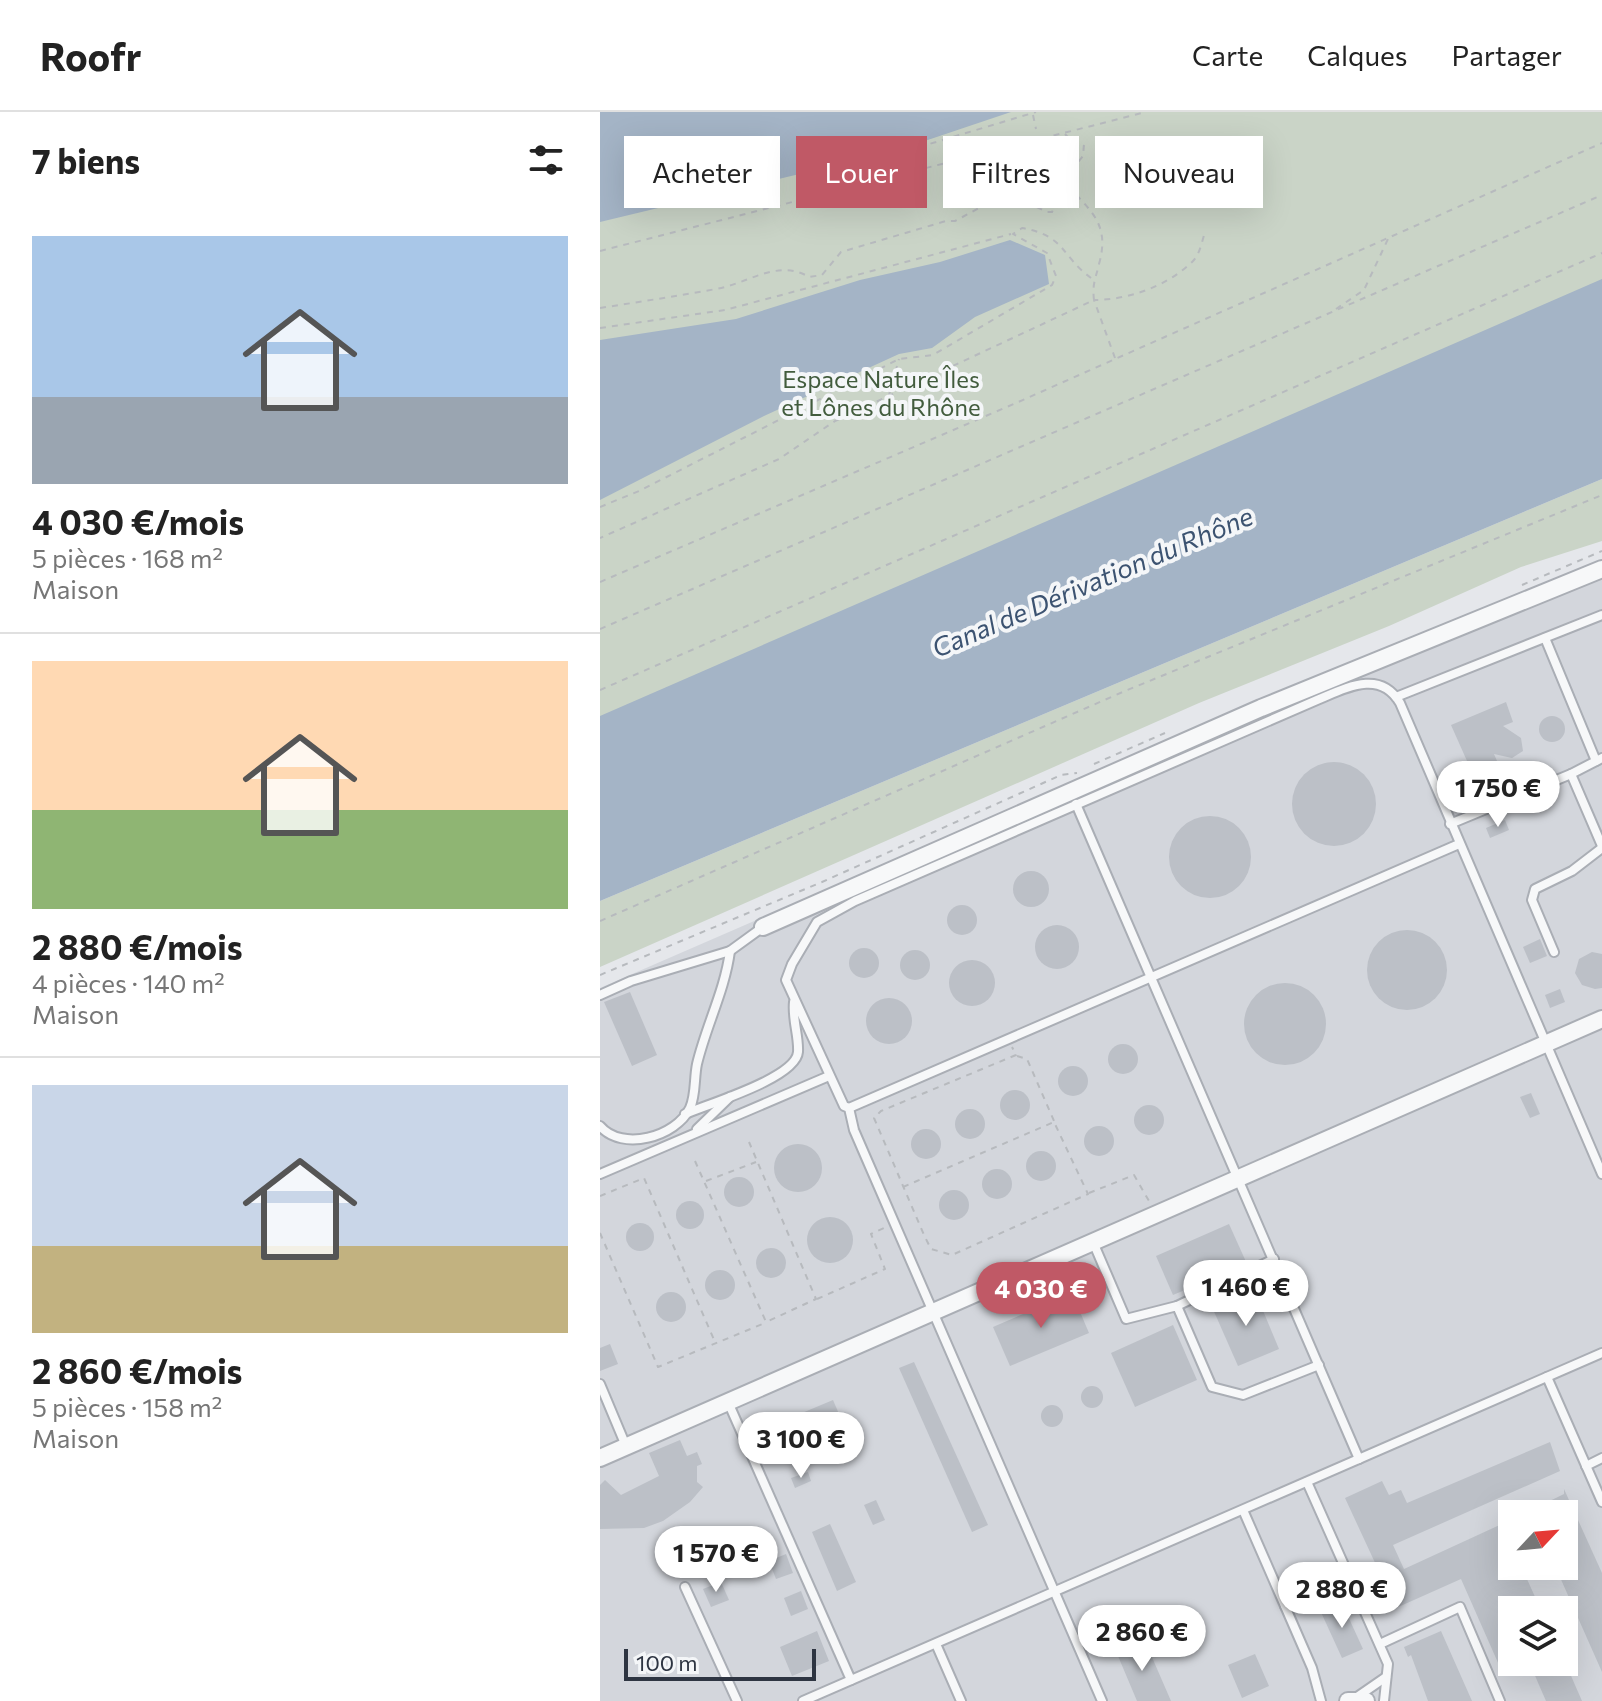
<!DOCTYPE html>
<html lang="fr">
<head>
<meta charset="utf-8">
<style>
  :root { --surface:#fff; --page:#f6f6f6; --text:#222; --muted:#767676; --line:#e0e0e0; --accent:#c05966 }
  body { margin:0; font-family:Commissioner,sans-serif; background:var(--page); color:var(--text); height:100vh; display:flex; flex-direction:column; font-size:30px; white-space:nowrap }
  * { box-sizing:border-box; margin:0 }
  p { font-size:26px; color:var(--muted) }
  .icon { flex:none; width:44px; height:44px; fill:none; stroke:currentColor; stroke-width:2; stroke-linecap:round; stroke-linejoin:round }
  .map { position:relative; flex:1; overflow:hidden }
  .side { display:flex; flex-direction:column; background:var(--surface); width:600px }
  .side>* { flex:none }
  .guide { position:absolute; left:24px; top:24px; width:760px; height:72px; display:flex; gap:16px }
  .needle { width:52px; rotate:64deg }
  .controls { position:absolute; left:898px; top:1388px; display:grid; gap:16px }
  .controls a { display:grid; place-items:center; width:80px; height:80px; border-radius:0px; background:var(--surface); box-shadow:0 8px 32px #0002; font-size:40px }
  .scale { position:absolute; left:24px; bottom:20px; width:192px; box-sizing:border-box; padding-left:8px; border:4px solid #2e3542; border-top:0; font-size:22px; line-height:28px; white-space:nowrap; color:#2e3542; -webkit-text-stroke:6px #f4f6f8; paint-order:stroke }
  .price { position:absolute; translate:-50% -68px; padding:0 18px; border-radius:28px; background:#fff; color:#222; font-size:26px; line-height:52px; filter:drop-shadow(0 2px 4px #0008) }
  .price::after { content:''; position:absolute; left:50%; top:48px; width:24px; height:18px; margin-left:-12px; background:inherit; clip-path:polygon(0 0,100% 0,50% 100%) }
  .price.on { background:var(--accent); color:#fff }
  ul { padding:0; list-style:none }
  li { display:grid; align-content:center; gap:16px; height:424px; padding:0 32px }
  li+li { border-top:2px solid var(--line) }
  li span { display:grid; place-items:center; height:248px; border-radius:0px; color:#555 }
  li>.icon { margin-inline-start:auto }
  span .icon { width:144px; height:144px; fill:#fffc; stroke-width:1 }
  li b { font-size:34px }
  h2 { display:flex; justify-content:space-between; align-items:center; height:96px; padding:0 32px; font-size:34px }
  .pill { padding:0 28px; border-radius:0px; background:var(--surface); box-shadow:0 8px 32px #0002; font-size:28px; line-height:72px }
  .pill.on { background:var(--accent); color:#fff }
  header { display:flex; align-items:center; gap:48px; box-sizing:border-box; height:112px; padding:0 40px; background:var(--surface); border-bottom:2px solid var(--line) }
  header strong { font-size:38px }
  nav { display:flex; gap:44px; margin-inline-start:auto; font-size:28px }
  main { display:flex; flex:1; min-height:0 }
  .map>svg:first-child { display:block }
  .built { fill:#d3d6dc; fill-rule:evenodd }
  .green { fill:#cad4c7 }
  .water { fill:#a4b4c6 }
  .building { fill:#bcc0c7 }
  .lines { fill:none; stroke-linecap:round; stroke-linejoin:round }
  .service-casing { stroke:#aaaeb5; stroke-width:12 }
  .minor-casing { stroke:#aaaeb5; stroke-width:20 }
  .path { stroke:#b7babe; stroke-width:2; stroke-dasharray:6 6; stroke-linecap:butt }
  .service { stroke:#f7f8f9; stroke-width:8 }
  .minor { stroke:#f7f8f9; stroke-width:16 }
  .labels { text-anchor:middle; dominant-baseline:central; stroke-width:8; stroke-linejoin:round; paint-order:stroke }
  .park-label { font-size:24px; fill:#425c3d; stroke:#f4f6f8 }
  .water-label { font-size:26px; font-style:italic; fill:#3c5371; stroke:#f4f6f8 }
</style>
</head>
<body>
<header>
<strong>Roofr</strong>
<nav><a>Carte</a><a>Calques</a><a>Partager</a></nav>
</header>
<main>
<section class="side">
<h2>7 biens<svg class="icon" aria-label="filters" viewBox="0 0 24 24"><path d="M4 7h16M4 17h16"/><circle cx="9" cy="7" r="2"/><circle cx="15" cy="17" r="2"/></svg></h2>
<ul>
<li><span style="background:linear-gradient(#a9c7e8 65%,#9aa5b1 0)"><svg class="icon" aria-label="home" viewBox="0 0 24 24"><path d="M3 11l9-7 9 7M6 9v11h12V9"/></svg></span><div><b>4 030 €/mois</b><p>5 pièces · 168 m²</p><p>Maison</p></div></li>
<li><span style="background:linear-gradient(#ffd9b3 60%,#8fb573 0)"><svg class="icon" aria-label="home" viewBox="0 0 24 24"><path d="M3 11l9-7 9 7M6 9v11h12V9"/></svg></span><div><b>2 880 €/mois</b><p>4 pièces · 140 m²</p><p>Maison</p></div></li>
<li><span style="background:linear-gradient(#c9d6e8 65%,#c2b280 0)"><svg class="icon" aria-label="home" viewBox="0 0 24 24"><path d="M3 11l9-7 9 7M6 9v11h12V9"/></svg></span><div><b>2 860 €/mois</b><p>5 pièces · 158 m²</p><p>Maison</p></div></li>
</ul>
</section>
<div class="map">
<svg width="1002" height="1589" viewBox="0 0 1002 1589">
  <rect width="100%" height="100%" fill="#e5e7eb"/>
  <path class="built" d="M1002 467V1589H0V876L276 756 283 771 769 561ZM912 1402H964V1454H912ZM912 1498H964V1550H912Z"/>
  <g class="green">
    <polygon points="0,0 1002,0 1002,273 0,706"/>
    <polygon points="1002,367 1002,429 921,455 789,514 599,591 0,855 0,789"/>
  </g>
  <g class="water">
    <polygon points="0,0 411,0 295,39 0,110"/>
    <polygon points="410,128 445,143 449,172 375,205 332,236 299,242 164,304 0,388 0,228 136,207 260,168 340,150"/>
    <polygon points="1002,167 1002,367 0,789 0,604"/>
  </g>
  <g class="building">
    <polygon points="906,590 913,610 903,614 921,626 923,639 912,646 894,642 900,656 875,667 851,613"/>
    <circle cx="952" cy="617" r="13"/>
    <circle cx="734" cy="692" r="42"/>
    <circle cx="610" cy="745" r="41"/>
    <polygon points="905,708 909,718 890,726 886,716"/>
    <circle cx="431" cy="777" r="18"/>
    <circle cx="362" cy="808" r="15"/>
    <circle cx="457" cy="835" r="22"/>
    <circle cx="807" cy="858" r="40"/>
    <polygon points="940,827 947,844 930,851 923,835"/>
    <circle cx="264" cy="851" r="15"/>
    <circle cx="315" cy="853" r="15"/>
    <polygon points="992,840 1002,842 1002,876 995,877 982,873 975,861 979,847"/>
    <circle cx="372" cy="871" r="23"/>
    <circle cx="685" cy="912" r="41"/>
    <polygon points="960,877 965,890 950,896 945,883"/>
    <polygon points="30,880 57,943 32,954 4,890"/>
    <circle cx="289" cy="909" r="23"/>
    <circle cx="523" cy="947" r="15"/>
    <circle cx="473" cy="969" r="15"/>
    <circle cx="415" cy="993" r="15"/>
    <polygon points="931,981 940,1002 930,1006 920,985"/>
    <circle cx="549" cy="1008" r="15"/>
    <circle cx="370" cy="1012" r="15"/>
    <circle cx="499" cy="1029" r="15"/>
    <circle cx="326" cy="1032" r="15"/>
    <circle cx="198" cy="1056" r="24"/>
    <circle cx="441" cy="1054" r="15"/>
    <circle cx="397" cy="1072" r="15"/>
    <circle cx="139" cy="1080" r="15"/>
    <circle cx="354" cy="1093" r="15"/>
    <circle cx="90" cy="1103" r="14"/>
    <circle cx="230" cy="1128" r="23"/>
    <circle cx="40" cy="1125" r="14"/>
    <polygon points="629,1112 647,1152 573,1183 556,1144"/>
    <circle cx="171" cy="1151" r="15"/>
    <circle cx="120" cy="1173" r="15"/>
    <polygon points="654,1177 679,1237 638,1254 612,1195"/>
    <circle cx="71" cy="1195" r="15"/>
    <polygon points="472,1181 489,1221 410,1254 393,1215"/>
    <polygon points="573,1213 597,1268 535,1295 511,1241"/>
    <polygon points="10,1232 18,1252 0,1259 0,1236"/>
    <polygon points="314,1250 388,1413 372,1420 299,1256"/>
    <circle cx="492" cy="1285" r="11"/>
    <polygon points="233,1288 239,1302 165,1333 159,1319"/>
    <circle cx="452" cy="1304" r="11"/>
    <polygon points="80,1328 87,1344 97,1340 102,1352 97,1354 97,1370 103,1375 90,1390 63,1409 44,1416 0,1417 0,1373 5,1368 21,1383 59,1364 49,1341"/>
    <polygon points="950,1330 960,1359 793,1433 804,1457 904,1411 912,1428 912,1454 921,1454 941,1498 912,1498 912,1548 899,1553 861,1467 796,1496 745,1386 782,1369 789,1383 801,1378 807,1391"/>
    <polygon points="208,1360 211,1369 195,1376 191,1366"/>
    <polygon points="964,1377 1002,1461 1002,1560 955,1454 964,1454 964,1402 923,1402 964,1382"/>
    <polygon points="276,1388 285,1408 273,1413 264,1393"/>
    <polygon points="230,1412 256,1470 237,1479 212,1420"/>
    <polygon points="186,1442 193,1461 176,1467 169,1449"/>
    <polygon points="121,1470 129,1488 111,1495 103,1477"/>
    <polygon points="201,1479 208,1497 191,1504 184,1486"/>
    <polygon points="741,1489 763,1537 742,1546 720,1498"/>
    <polygon points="574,1509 585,1510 576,1522 569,1517"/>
    <polygon points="217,1519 229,1549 192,1564 180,1535"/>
    <polygon points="841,1519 872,1589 828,1589 811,1543 808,1545 804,1535"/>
    <polygon points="529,1528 544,1538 548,1536 571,1589 537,1589 518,1544 519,1535"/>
    <polygon points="655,1542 669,1574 642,1586 628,1553"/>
    <polygon points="929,1550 965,1550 982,1589 946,1589"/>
  </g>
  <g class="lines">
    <defs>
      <g id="service">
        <polyline points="945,526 996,649"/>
        <polyline points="796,585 1002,503"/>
        <polyline points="971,662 1002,646"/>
        <polyline points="476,692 759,1347"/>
        <polyline points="850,712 971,662 1002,734"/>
        <polyline points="954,840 932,788 935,777 972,759 1002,736"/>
        <polyline points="0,883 31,869 130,839 163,815"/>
        <polyline points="249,996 859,732"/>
        <path d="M85 1002C108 992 196 966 198 940 199 924 192 907 194 890"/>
        <path d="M0 1014C22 1040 76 1025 90 996 96 983 94 966 97 952 106 914 125 878 130 839"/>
        <polyline points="97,1017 130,985"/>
        <polyline points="0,1062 229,964"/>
        <polyline points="493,1130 526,1207 577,1194 612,1275 643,1283 719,1253"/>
        <polyline points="577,1194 674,1147"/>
        <polyline points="947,1265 1002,1390"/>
        <polyline points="0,1272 26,1334"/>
        <polyline points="128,1290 251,1568"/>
        <polyline points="986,1354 1002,1346"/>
        <polyline points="707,1370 788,1552 784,1589"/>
        <polyline points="643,1398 685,1494"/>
        <polyline points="85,1475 137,1589"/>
        <polyline points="336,1532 361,1589"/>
        <polyline points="780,1532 860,1495 900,1589"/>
        <polyline points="757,1585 786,1565"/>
        <polyline points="203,1589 1002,1241"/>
        <path d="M502 1589 254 1018 249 996 244 994 186 868 192 852 217 810 255 789 717 588C746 576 780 557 800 591L1002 1062"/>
        <polyline points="721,1589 712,1556 685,1494 750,1466"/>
      </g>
      <g id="minor">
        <polyline points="163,815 661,596 1002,457"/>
        <polyline points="0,1346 1002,907"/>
        <polyline points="748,1589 766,1589"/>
      </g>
    </defs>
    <use href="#service" class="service-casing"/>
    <use href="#minor" class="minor-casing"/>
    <g class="path">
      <polyline points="433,3 436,17"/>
      <polyline points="465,22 473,31 484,32 483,44 466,65 467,73"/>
      <polyline points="296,42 436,0"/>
      <polyline points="0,139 546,0"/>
      <path d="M0 196C39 190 77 184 116 177 147 172 178 146 209 165L222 163 241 140 346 109H355L407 81 447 100H452L461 79 468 74C492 100 510 113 499 152 496 166 492 171 494 188L235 309 179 347 0 426"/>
      <polyline points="736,197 764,178 788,127"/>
      <polyline points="0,216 125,198 411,122"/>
      <path d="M515 246 494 188C528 188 568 174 593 149 600 142 602 129 605 120"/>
      <polyline points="289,283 299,247"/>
      <path d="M0 395 39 379 299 247 333 243 452 173 456 164 447 141 413 122 422 116C466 124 460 143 491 166"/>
      <polyline points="0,470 416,291 1002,31"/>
      <polyline points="922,473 1002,439"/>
      <polyline points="0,517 1002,83"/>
      <polyline points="0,578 1002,141"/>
      <polyline points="494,652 565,621"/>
      <polyline points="0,809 525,579 1002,383"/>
      <polyline points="0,863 222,770 461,663 477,661"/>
      <polyline points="417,944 427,947 454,1009"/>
      <polyline points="95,1049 166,1210 216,1187 149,1030"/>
      <polyline points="106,1069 156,1050"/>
      <polyline points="303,1075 454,1010 488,1082 352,1143 331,1137 324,1123 274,1006 281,999 416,943 412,935"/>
      <polyline points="489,1081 534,1063 549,1089"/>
      <polyline points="0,1084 44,1066 115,1230"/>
      <polyline points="0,1121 58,1255 165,1211"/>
      <polyline points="217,1187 285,1157 271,1122 284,1116"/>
    </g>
    <use href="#service" class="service"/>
    <use href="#minor" class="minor"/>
  </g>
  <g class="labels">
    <g class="park-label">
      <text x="281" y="266">Espace Nature Îles<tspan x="281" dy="28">et Lônes du Rhône</tspan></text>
    </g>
    <g class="water-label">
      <text transform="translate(492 469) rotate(-23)">Canal de Dérivation du Rhône</text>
    </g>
  </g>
</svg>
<div class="controls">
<a><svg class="needle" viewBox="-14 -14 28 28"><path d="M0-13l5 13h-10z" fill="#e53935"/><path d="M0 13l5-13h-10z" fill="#767676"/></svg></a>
<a><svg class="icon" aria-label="layers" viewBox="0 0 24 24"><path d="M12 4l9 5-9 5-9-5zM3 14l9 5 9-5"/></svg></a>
</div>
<div class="scale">100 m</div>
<b class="price" style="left:898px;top:717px">1 750 €</b>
<b class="price" style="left:646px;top:1216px">1 460 €</b>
<b class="price on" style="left:441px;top:1218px">4 030 €</b>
<b class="price" style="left:201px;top:1368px">3 100 €</b>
<b class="price" style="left:116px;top:1482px">1 570 €</b>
<b class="price" style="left:742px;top:1518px">2 880 €</b>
<b class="price" style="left:542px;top:1561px">2 860 €</b>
<div class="guide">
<a class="pill">Acheter</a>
<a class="pill on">Louer</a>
<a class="pill">Filtres</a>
<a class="pill">Nouveau</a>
</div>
</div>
</main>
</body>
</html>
